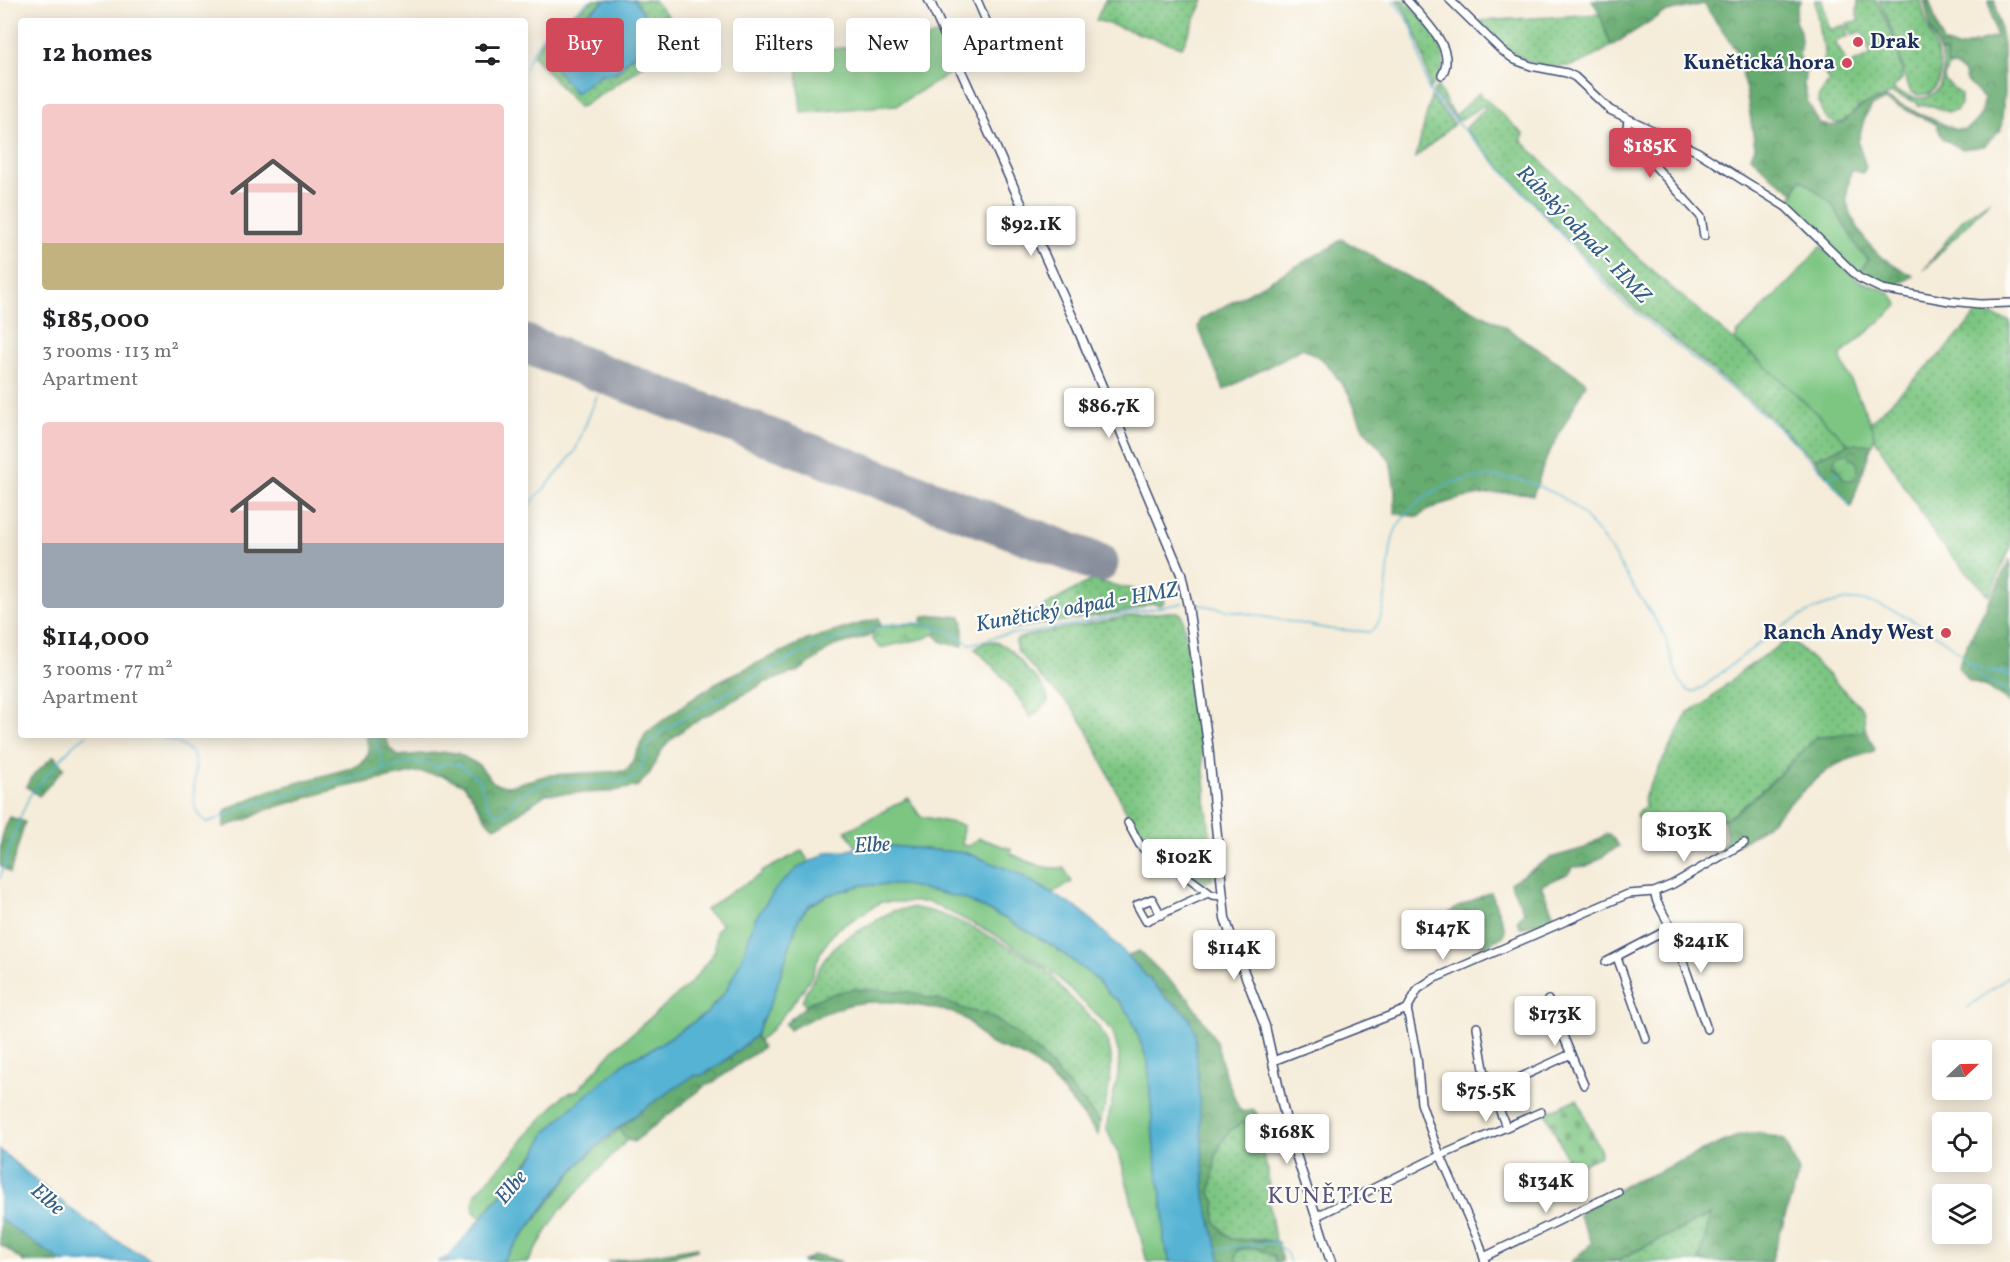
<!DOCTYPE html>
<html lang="en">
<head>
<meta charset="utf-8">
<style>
  :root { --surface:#fff; --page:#f2f2f2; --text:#202124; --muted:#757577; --accent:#d1495b }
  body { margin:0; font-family:Vollkorn,serif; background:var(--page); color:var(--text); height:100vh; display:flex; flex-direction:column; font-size:22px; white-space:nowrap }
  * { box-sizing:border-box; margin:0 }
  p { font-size:20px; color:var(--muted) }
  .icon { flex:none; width:33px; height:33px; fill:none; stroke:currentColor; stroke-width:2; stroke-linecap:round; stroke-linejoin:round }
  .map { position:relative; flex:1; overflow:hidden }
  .drawer { position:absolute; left:18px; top:18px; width:510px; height:720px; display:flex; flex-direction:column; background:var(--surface); border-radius:6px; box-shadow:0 3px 15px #0003 }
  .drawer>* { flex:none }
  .hud { position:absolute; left:546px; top:18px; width:570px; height:54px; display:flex; gap:12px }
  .needle { width:39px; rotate:68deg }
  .controls { position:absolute; left:1932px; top:1040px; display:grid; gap:12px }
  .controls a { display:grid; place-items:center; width:60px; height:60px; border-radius:6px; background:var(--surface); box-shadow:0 3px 15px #0003; font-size:30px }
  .price { position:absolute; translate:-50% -51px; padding:0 14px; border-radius:6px; background:#fff; color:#222; font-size:20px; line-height:39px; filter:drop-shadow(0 2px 3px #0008) }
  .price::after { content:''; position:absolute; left:50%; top:36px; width:18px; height:14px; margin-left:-9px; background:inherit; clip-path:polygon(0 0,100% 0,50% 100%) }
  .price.on { background:var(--accent); color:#fff }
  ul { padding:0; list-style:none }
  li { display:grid; align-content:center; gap:12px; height:318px; padding:0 24px }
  li span { display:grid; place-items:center; height:186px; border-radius:6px; color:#555 }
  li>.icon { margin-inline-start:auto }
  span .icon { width:108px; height:108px; fill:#fffc; stroke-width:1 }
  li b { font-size:26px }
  h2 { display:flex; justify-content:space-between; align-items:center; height:72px; padding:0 24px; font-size:26px }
  .tag { padding:0 21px; border-radius:6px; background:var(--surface); box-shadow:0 3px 15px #0003; font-size:21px; line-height:54px }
  .tag.on { background:var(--accent); color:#fff }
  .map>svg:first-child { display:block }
  .grass { fill:url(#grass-dots); stroke:#4c7a70; stroke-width:1.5 }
  .forest { fill:url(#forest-crowns); stroke:#406d67; stroke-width:1.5 }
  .wetland { fill:url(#wetland-marsh); stroke:#4c7a70; stroke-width:1.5 }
  .cemetery { fill:url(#cemetery-stones); stroke:#4c7a70; stroke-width:1.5 }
  .green { fill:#7dc682; stroke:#4c7a70; stroke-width:1.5 }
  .water { fill:#56b3d4; stroke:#387199; stroke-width:1.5 }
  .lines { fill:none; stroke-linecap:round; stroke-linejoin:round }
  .stream { stroke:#56b3d4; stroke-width:1.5 }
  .runway { stroke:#888e9c; stroke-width:39 }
  .minor-casing { stroke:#3c4b70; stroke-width:10 }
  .tertiary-casing { stroke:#3c4b70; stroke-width:11 }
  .minor { stroke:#fff; stroke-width:7 }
  .tertiary { stroke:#fff; stroke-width:8 }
  .poi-dot { fill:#d1495b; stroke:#fdfcf7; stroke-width:2 }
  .labels { text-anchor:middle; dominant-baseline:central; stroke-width:4.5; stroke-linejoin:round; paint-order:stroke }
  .poi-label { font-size:21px; font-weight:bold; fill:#1b2f5e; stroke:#fdfcf7; text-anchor:end }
  .water-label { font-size:22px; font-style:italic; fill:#305d87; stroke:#fdfcf7 }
  .quarter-label { font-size:24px; letter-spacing:1.5px; fill:#58537f; stroke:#fdfcf7 }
</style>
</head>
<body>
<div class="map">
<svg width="2010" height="1262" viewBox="0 0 2010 1262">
  <defs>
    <pattern id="grass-dots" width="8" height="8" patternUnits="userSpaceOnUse" patternTransform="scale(1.5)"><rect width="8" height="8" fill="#7dc682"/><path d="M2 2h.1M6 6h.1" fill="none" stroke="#66a16e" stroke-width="1.8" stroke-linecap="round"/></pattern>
    <pattern id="forest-crowns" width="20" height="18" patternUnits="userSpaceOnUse" patternTransform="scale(1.5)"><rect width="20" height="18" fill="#66ab70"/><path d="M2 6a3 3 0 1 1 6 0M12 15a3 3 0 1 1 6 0" fill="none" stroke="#538c5f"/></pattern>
    <pattern id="wetland-marsh" width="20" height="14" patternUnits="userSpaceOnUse" patternTransform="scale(1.5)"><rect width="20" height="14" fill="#7dc682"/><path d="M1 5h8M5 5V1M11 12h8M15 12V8" fill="none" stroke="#66a16e"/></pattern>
    <pattern id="cemetery-stones" width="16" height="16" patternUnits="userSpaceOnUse" patternTransform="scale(1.5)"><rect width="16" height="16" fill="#7dc682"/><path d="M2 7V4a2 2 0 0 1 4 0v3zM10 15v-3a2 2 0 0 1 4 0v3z" fill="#66a16e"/></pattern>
  </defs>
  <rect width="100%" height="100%" fill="#fdfcf7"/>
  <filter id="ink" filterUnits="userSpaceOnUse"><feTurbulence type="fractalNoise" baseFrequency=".0167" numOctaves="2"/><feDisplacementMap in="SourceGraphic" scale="12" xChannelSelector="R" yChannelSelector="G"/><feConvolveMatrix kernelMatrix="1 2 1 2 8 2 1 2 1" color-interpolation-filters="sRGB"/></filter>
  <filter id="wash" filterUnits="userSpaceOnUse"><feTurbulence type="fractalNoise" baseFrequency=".008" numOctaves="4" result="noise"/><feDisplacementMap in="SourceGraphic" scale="24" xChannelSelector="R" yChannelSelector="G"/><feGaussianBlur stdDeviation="1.35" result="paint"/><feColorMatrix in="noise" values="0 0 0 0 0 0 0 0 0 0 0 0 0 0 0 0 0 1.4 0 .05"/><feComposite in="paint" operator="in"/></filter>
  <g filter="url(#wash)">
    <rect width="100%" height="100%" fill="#f5ecd9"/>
    <g class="grass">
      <path d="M593 0H606C589 13 556 30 550 51L575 93 601 74 618 71 632 55 658 33 634 0H654L682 33 635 72 583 106 578 107 533 56 546 35Z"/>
      <polygon points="1105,0 1204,0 1182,47 1096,20"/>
      <path d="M1397 0H1404C1419 17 1450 43 1442 69 1441 75 1434 83 1430 89 1424 56 1418 27 1397 0Z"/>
      <path d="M1815 0H1822L1829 30 1844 25 1848 36 1835 42 1845 59 1844 65 1848 68 1853 63 1871 55 1862 31 1851 35 1847 23 1859 21 1857 15 1858 0H1876C1886 21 1904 56 1902 79L1893 88C1897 94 1903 94 1909 96 1939 107 1949 74 1940 52L1945 51 1948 66 1944 77 1945 81 1961 94V104L1956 111 1948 112 1933 106 1918 105V103L1891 93 1877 101 1861 106 1844 122C1827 126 1820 113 1818 98L1829 81 1821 68 1825 50 1820 36Z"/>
      <path d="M1879 0H1921C1923 11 1926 22 1930 32 1937 54 1950 75 1929 94L1918 95 1911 92 1907 85 1896 40Z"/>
      <path d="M1600 14 1611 46C1600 53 1586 62 1573 65 1554 70 1525 63 1510 51 1499 42 1489 31 1479 21Z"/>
      <polygon points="1437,85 1454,116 1479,93 1524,135 1521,140 1617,238 1666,283 1778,377 1849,444 1814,459 1765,413 1623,298 1465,129 1486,107 1484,105 1458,121 1433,93"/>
      <polygon points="1431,97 1454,124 1416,157"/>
      <polygon points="1990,200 1924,270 1963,219"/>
      <polygon points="1984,313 2010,321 2010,549 1989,595 1940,543 1870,431 1870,422 1951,344 1976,314"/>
      <polygon points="1091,580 1164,596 1164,602 1160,605 1152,603 1129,611 1012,629 1012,626 1018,622"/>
      <path d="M1167 612H1178L1182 615C1192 673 1200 731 1206 790 1203 798 1207 808 1208 817 1210 837 1211 858 1212 879L1205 883 1156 856 1149 851 1139 838 1086 728 1071 706 1041 678 1018 651 1016 647V640L1025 636 1130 616Z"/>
      <path d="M1787 640 1793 641 1861 707 1864 712 1865 728 1861 732 1817 737 1768 785 1734 814 1711 824 1705 830 1663 851C1658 844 1658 833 1652 828 1646 823 1640 823 1636 816L1639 810 1645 807 1644 797 1688 712 1704 704 1742 671Z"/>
      <path d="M991 641C1004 643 1015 653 1022 663 1025 667 1024 668 1028 671 1038 680 1048 688 1048 703L1032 716 1030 717C1017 693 996 668 975 649L983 643Z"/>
      <path d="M911 908C947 909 1013 948 1044 968 1051 973 1056 982 1062 989 1079 1007 1103 1024 1110 1050 1114 1069 1107 1104 1100 1122L1086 1106 1085 1102 1082 1101 1042 1056 997 1020 988 1015 967 1010 937 999 926 998 911 992 898 991 812 1001 805 1005 802 1002 805 993 825 958 838 943 892 911Z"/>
      <polygon points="1246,1121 1252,1121 1257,1127 1264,1159 1268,1170 1269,1201 1275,1241 1252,1239 1244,1241 1231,1239 1215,1222 1213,1216 1215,1211 1210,1193 1212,1185 1212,1170 1218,1149 1230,1130"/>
      <polygon points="1712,1214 1699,1262 1619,1262 1618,1260"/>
      <polygon points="1256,1248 1274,1256 1276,1262 1237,1262 1236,1255 1238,1249"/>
    </g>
    <g class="forest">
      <path d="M1592 0H1801L1797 7 1795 21 1800 31 1801 42 1799 55 1806 68 1804 85 1808 102 1820 124C1845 130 1845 117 1862 106 1869 102 1877 101 1884 97L1954 129 1966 130C1978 120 1983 115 1984 99L1966 80 1963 71 1954 66H1948L1946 52H1940L1931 30 1924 0H1929L1943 43 1957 48 1996 37 1989 0H1995L2003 45 2004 93 2001 130 1984 146 1962 149 1943 139 1936 124 1885 100 1872 106 1865 116 1858 142 1866 167 1863 173 1851 170 1846 198 1850 214 1866 241 1881 257 1913 276C1890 292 1880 287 1859 273L1868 259 1859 250 1831 203 1801 179 1794 192 1772 177 1751 156 1755 147 1747 95 1737 52 1704 4 1663 13 1611 46 1600 14Z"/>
      <path d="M1341 239 1374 257 1380 263 1499 323 1584 380 1586 384 1547 457 1533 495C1507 488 1439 498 1418 517L1395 513V490L1390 460 1363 428 1349 394 1331 369 1323 360 1303 348 1224 390 1198 327 1201 319 1331 247Z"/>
      <polygon points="1849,444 1872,444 1851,507 1814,459"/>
      <polygon points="2010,559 2010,703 1986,687 1969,681 1958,667 1963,653"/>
      <polygon points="937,615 961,617 963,623 963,646 942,642 922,621 923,616"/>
      <polygon points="879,618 881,628 867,637 834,646 799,671 764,683 688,726 667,743 660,753 650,773 638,786 610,792 546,794 505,823 494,827 487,821 470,793 464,785 444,776 417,772 340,788 266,810 248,819 224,827 224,814 227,809 271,790 351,768 362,763 369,753 366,735 384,735 390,748 397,756 447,752 457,753 479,765 493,782 498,785 509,786 548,775 624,771 630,766 646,733 689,701 721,680 807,640"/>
      <path d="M1865 728 1875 749 1874 751C1861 756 1846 759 1834 766 1794 791 1768 837 1720 852L1726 840 1724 819 1734 814 1768 786 1817 737 1861 732Z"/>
      <polygon points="54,756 64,768 39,796 26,786 34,774"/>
      <path d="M10 817 25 822 10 873 0 865C0 847 1 833 10 817Z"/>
      <polygon points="1606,834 1610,835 1619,846 1588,866 1573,867 1568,874 1541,885 1555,918 1521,928 1517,921 1524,912 1510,883 1550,858 1585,848"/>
      <polygon points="1491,892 1504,926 1505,931 1502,937 1485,946 1481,945 1475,935 1469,932 1435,946 1428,930 1431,927 1456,908"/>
      <path d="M1139 951 1190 1000 1216 1041 1225 1074 1239 1109 1244 1112 1253 1109 1258 1115C1250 1122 1237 1123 1230 1131 1211 1151 1216 1170 1210 1193L1216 1202C1213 1225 1215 1222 1231 1239L1278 1242 1282 1262H1276L1274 1256 1256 1248 1238 1249 1236 1255 1237 1262H1221L1205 1197 1198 1100V1071L1182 1009 1168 1000 1128 956Z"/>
      <path d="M854 989 911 992 926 998 937 999 967 1010 988 1015 1014 1032 1042 1056 1082 1101 1085 1102 1086 1106 1100 1122 1098 1135C1079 1111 1052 1074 1026 1058 1014 1051 999 1049 988 1042 979 1036 974 1024 965 1019 954 1011 939 1010 926 1007 868 995 840 1003 789 1030L785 1024C811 999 819 996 854 989Z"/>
      <path d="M755 1036 763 1047 711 1084 706 1085 634 1142 627 1140 619 1129 647 1106 693 1076C717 1072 737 1051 755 1036Z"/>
      <polygon points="1752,1133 1762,1133 1785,1140 1799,1172 1771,1262 1699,1262 1711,1214 1614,1262 1571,1262 1592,1243 1578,1214 1626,1184 1651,1175 1702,1151 1740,1135"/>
      <polygon points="0,1218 7,1224 64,1262 24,1262 0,1244"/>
      <polygon points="697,1247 697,1250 664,1259 642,1262 607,1262"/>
      <polygon points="813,1256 823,1256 842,1262 802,1262"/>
    </g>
    <g class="wetland">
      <path d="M1846 453C1858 462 1862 466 1854 480H1845L1834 464 1836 456Z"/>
      <polygon points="922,624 937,628 938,632 926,638 880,648 872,639 874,629 879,626"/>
    </g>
    <polygon class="cemetery" points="1577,1099 1601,1152 1599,1153 1600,1156 1572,1169 1546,1113"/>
    <g class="green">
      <polygon points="940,34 956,70 897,105 801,113 796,52 913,42"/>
      <polygon points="1801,179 1831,203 1859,250 1868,259 1859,273 1825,243 1788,204"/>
      <polygon points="1821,246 1858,280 1889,292 1899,305 1842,354 1841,359 1873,428 1874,439 1872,444 1849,444 1778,377 1735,340 1737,334 1794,277"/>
      <path d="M908 798 920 816 963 825 962 845 970 846 979 838 1011 849 1010 853C1031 863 1040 869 1064 868L1072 882 1052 893 1017 873 967 853 869 844 857 848 846 831Z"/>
      <polygon points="802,851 809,862 800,866 741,960 726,991 706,1014 652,1049 628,1060 546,1132 537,1151 481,1218 474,1212 473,1204 476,1193 514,1152 527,1134 564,1095 578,1090 615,1048 692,982 715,951 716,930 722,924 705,910 731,892 762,874 761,872"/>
      <polygon points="862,885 905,885 962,898 1004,918 1053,946 1095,978 1110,995 1120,1002 1132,1019 1148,1062 1154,1150 1164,1214 1164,1241 1170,1262 1147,1262 1121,1160 1106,1128 1118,1075 1119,1054 1112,1030 1048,968 994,934 929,902 881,902 836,930 821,951 812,975 800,994 771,1030 759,1041 755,1036 773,997 799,918 809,906 828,895"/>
      <polygon points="619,1129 627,1140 558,1213 528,1262 502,1262 580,1163"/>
    </g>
    <g class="water">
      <polygon points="606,0 634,0 658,33 632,55 618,71 608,75 601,74 575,93 552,64 551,47 560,35"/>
      <path d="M869 844 967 853 1017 873 1082 911 1123 951 1168 1000 1182 1009 1189 1018 1195 1032 1205 1197 1221 1262H1170L1164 1241V1214L1154 1150 1148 1062 1132 1019 1120 1002 1110 995 1095 978 1053 946 1004 918 962 898 905 885H862L828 895 809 905 799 918 773 997 755 1036 718 1066 702 1075 693 1076C654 1102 611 1128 579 1164 552 1194 528 1229 502 1262H438L448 1257 526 1166 537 1151 546 1132 571 1108 628 1060 652 1049 706 1014 726 991 741 960 755 919 777 887 800 866 818 858 827 852 846 851Z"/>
      <path d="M0 1150C48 1191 98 1236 157 1262H62L7 1224 0 1218Z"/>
    </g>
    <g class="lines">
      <g class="stream">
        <polyline points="1393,0 1409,22 1414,33 1427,86 1431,94 1459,125 1526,195 1619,299 1764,415 1794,442 1832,482 1849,505"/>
        <polyline points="525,69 531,54 545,33 590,0"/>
        <polyline points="1828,477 1839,473"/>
        <polyline points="525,510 557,474 575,451 597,396"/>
        <path d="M1191 603 1329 629 1371 632C1391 617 1385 554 1395 531 1402 516 1419 501 1433 492 1448 483 1471 476 1490 477 1498 478 1508 478 1517 479 1533 483 1562 495 1574 506 1600 530 1618 562 1636 591 1645 605 1656 619 1663 633 1671 648 1672 666 1680 681 1686 692 1690 694 1701 689 1741 658 1797 605 1850 600 1877 598 1924 625 1946 642 1953 647 1961 654 1966 660 1971 666 1975 674 1981 677 1991 682 2001 687 2010 692"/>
        <polyline points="1968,663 1986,671 2010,676"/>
        <polyline points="1990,671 2010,672"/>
        <path d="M157 735C167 740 183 743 190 752 205 769 180 805 207 823L257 803 413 762 430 763 436 768 445 763 459 765 476 777 481 784 487 804 497 815 503 814 516 798 527 790 542 784 558 780 584 783 626 781 635 777 639 774 648 745 658 734 681 719 711 703 764 671 827 642 894 623H918L938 627 971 644 1002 635 1032 632 1183 603"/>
        <polyline points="374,735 385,771"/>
        <polyline points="0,878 19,820 30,795 73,745 87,735"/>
        <polyline points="1967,1008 2010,975"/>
        <polyline points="1217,1249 1275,1242 1287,1254 1290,1262"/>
      </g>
      <polyline class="runway" points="525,344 1099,563"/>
    </g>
  </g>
  <g filter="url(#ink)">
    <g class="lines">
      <defs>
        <g id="minor">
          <path d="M1407 0C1423 19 1458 49 1442 75"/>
          <polyline points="1450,0 1501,50 1515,60 1531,66 1567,73 1575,77 1610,110 1698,152 1786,207 1859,278 1882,289 1949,301 1980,304 2010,303"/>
          <polyline points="948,42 987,23 977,0"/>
          <polyline points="1628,120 1626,134 1701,217 1704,236"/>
          <polyline points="1128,823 1140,845 1148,854 1182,873 1212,895 1222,896"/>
          <polyline points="1161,915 1152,899 1137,905 1146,921 1208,893"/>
          <polyline points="1671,928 1707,1029"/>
          <polyline points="1617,957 1646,1039"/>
          <polyline points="1606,962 1671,928 1657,902 1654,892"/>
          <polyline points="1548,1000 1584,1085"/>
          <polyline points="1407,1009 1417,1057 1421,1103 1435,1143 1479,1242 1485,1262"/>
          <polyline points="1477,1027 1484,1069 1506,1127"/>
          <polyline points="1273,1061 1407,1009 1418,989 1433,979 1628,894 1654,892 1673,884 1744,843"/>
          <polyline points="1493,1090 1571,1054"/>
          <polyline points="1317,1216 1435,1158 1541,1112"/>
          <polyline points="1484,1257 1618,1192"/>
        </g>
        <polyline id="tertiary" points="929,0 1077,327 1181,574 1188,606 1208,744 1225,918 1236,951 1265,1026 1288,1130 1331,1262"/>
      </defs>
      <use href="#minor" class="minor-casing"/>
      <use href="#tertiary" class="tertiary-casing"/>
      <use href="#minor" class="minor"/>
      <use href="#tertiary" class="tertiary"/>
    </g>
  </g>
  <g class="poi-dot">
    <circle cx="1858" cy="42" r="6"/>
    <circle cx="1847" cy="63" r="6"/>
    <circle cx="1946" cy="633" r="6"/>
  </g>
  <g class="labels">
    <g class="poi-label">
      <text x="1870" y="42" text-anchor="start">Drak</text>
      <text x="1835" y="63">Kunětická hora</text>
      <text x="1934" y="633">Ranch Andy West</text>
    </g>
    <g class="water-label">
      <text transform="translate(1583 235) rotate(46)">Rábský odpad - HMZ</text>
      <text transform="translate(1077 608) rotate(-10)">Kunětický odpad - HMZ</text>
      <text transform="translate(872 846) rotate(-3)">Elbe</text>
      <text transform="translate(512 1188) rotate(-50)">Elbe</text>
      <text transform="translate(47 1200) rotate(41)">Elbe</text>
    </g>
    <g class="quarter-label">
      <text x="1331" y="1197">KUNĚTICE</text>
    </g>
  </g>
</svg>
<div class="controls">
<a><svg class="needle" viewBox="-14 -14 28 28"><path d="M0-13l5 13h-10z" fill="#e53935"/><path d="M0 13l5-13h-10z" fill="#757577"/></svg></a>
<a><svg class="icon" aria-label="locate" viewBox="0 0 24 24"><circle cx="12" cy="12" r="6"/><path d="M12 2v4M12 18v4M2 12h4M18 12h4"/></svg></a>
<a><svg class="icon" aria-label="layers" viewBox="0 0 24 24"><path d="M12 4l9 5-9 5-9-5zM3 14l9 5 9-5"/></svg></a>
</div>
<b class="price on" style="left:1650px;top:179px">$185K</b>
<b class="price" style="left:1031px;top:257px">$92.1K</b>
<b class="price" style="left:1109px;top:439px">$86.7K</b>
<b class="price" style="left:1684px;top:863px">$103K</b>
<b class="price" style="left:1184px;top:890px">$102K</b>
<b class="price" style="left:1443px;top:961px">$147K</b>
<b class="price" style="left:1701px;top:974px">$241K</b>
<b class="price" style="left:1234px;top:981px">$114K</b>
<b class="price" style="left:1555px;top:1047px">$173K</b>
<b class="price" style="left:1486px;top:1123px">$75.5K</b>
<b class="price" style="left:1287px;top:1165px">$168K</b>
<b class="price" style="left:1546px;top:1214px">$134K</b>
<div class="hud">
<a class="tag on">Buy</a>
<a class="tag">Rent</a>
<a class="tag">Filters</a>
<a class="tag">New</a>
<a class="tag">Apartment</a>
</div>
<section class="drawer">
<h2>12 homes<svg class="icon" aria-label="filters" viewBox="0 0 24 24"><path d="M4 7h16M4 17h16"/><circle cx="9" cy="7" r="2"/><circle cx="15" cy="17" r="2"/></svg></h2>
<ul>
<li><span style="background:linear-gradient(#f6c9c9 75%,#c2b280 0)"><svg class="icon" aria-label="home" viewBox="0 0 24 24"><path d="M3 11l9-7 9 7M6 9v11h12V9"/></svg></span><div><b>$185,000</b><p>3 rooms · 113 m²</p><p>Apartment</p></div></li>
<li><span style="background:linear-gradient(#f6c9c9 65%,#9aa5b1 0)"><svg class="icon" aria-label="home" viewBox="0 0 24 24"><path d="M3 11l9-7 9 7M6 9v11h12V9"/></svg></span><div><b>$114,000</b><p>3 rooms · 77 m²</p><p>Apartment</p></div></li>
</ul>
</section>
</div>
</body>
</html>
